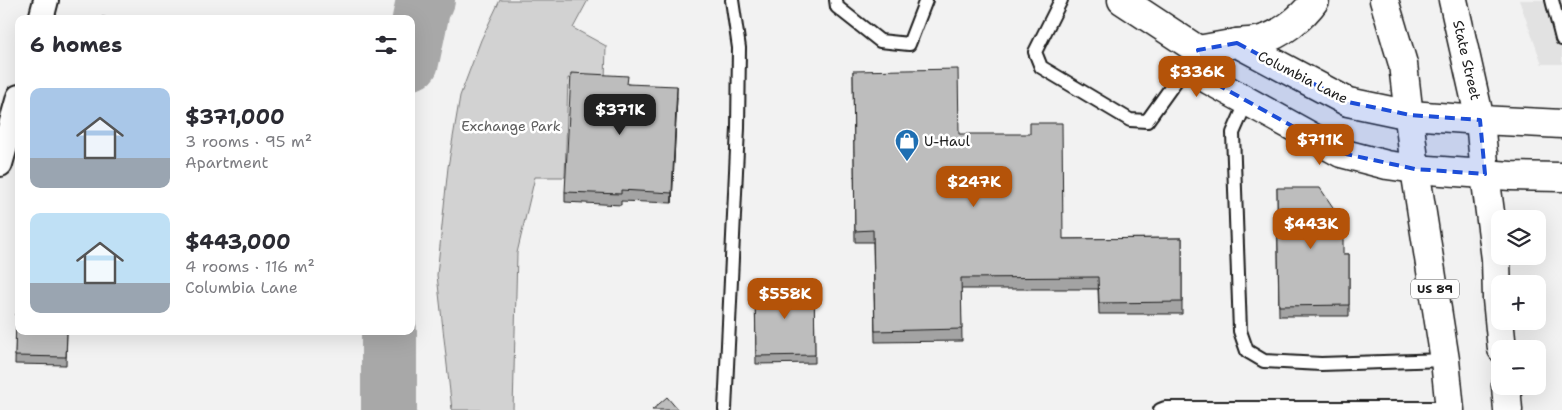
<!DOCTYPE html>
<html lang="en">
<head>
<meta charset="utf-8">
<style>
  :root { --surface:#fff; --page:#f2f2f3; --text:#2b2b33; --muted:#7c7c81; --accent:#b45309 }
  body { margin:0; font-family:"Shantell Sans",sans-serif; background:var(--page); color:var(--text); height:100vh; display:flex; flex-direction:column; font-size:19px; white-space:nowrap }
  * { box-sizing:border-box; margin:0 }
  p { font-size:16px; color:var(--muted) }
  .icon { flex:none; width:28px; height:28px; fill:none; stroke:currentColor; stroke-width:2; stroke-linecap:round; stroke-linejoin:round }
  .map { position:relative; flex:1; overflow:hidden }
  .details { position:absolute; left:15px; top:15px; width:400px; height:320px; display:flex; flex-direction:column; background:var(--surface); border-radius:10px; box-shadow:0 5px 20px #0002 }
  .details>* { flex:none }
  .buttons { position:absolute; left:1491px; top:210px; display:grid; gap:10px }
  .buttons a { display:grid; place-items:center; width:55px; height:55px; border-radius:10px; background:var(--surface); box-shadow:0 5px 20px #0002; font-size:25px }
  .price { position:absolute; translate:-50% -42px; padding:0 11px; border-radius:10px; background:var(--accent); color:#fff; font-size:16px; line-height:32px; filter:drop-shadow(0 1px 2px #0008) }
  .price::after { content:''; position:absolute; left:50%; top:30px; width:15px; height:11px; margin-left:-8px; background:inherit; clip-path:polygon(0 0,100% 0,50% 100%) }
  .price.selected { background:#222; color:#fff }
  ul { padding:0; list-style:none }
  li { display:flex; align-items:center; gap:15px; height:125px; padding:0 15px }
  li span { display:grid; place-items:center; flex:none; width:140px; height:100px; border-radius:10px; color:#555 }
  li>.icon { margin-inline-start:auto }
  span .icon { width:60px; height:60px; fill:#fffc; stroke-width:1 }
  li b { font-size:21px }
  h2 { display:flex; justify-content:space-between; align-items:center; height:60px; padding:0 15px; font-size:21px }
  .map>svg:first-child { display:block }
  .built { fill:#e2e2e2 }
  .green { fill:#d2d2d2; stroke:#777 }
  .lines { fill:none; stroke-linecap:round; stroke-linejoin:round }
  .river { stroke:#a8a8a8; stroke-width:56 }
  .lane-casing { stroke:#1c1c1c; stroke-width:16 }
  .street-casing { stroke:#1c1c1c; stroke-width:28 }
  .secondary-casing { stroke:#1c1c1c; stroke-width:31 }
  .primary-casing { stroke:#1c1c1c; stroke-width:31 }
  .lane { stroke:#fff; stroke-width:12 }
  .street { stroke:#fff; stroke-width:24 }
  .secondary { stroke:#fff; stroke-width:28 }
  .primary { stroke:#fff; stroke-width:28 }
  .wall { fill:#a3a3a3; stroke:#1c1c1c }
  .shaded-wall { fill:#848484; stroke:#1c1c1c }
  .building { fill:#bdbdbd; stroke:#1c1c1c }
  .marked { fill:#1d4ed8; fill-opacity:0.2; stroke:#1d4ed8; stroke-width:4; stroke-dasharray:10 6; stroke-linejoin:round }
  .labels { text-anchor:middle; dominant-baseline:central; stroke-width:5; stroke-linejoin:round; paint-order:stroke }
  .shield { fill:#fff; stroke:#606060; stroke-width:1 }
  .shield-label { font-size:12px; font-weight:bold; fill:#1c1c1c }
  .street-label { font-size:14px; fill:#1c1c1c; stroke:#fff }
  .park-label { font-size:14px; fill:#5c5c5c; stroke:#fff }
  .poi-label { font-size:14px; fill:#1c1c1c; stroke:#fff; text-anchor:start }
</style>
</head>
<body>
<div class="map">
<svg width="1562" height="410" viewBox="0 0 1562 410">
  <rect width="100%" height="100%" fill="#f2f2f2"/>
  <filter id="ink" filterUnits="userSpaceOnUse"><feTurbulence type="fractalNoise" baseFrequency=".02" numOctaves="2"/><feDisplacementMap in="SourceGraphic" scale="10" xChannelSelector="R" yChannelSelector="G"/><feConvolveMatrix kernelMatrix="1 2 1 2 8 2 1 2 1" color-interpolation-filters="sRGB"/></filter>
  <g filter="url(#ink)">
    <polygon class="built" points="1519,0 1562,0 1562,64 1542,64"/>
    <polygon class="green" points="500,0 588,0 573,28 606,46 605,80 568,78 565,177 535,177 517,253 513,410 452,410 437,275 448,167 460,96 481,40"/>
    <g class="lines">
      <g class="river">
        <polyline points="411,62 423,5 427,0"/>
        <polyline points="389,331 389,410"/>
      </g>
      <defs>
        <g id="lane">
          <polyline points="836,0 837,7 880,41 909,44 926,0"/>
          <polyline points="1061,0 1035,52 1041,67 1130,120 1147,121 1198,50"/>
          <polyline points="1552,0 1562,39"/>
          <polyline points="1247,101 1233,133 1240,331 1247,351 1264,361 1321,364 1445,360"/>
          <polyline points="725,410 738,128 739,48 732,0"/>
          <polyline points="1160,410 1165,408 1450,408"/>
        </g>
        <g id="street">
          <polyline points="41,19 46,0"/>
          <polyline points="0,164 19,97"/>
        </g>
        <g id="secondary">
          <polyline points="1122,0 1198,50 1209,80 1341,153 1387,165 1415,169"/>
          <polyline points="1198,50 1237,43 1348,102 1410,115"/>
        </g>
        <g id="primary">
          <polyline points="1384,0 1403,64 1415,169 1445,360 1450,410"/>
          <polyline points="1453,0 1480,120 1485,174 1496,259 1497,299 1502,349"/>
          <path d="M1237 43C1245 42 1253 42 1261 40 1281 35 1303 17 1315 0"/>
          <polyline points="1410,115 1480,120 1562,124"/>
          <polyline points="1415,169 1511,176 1562,177"/>
          <polyline points="1506,386 1508,410"/>
        </g>
      </defs>
      <use href="#lane" class="lane-casing"/>
      <use href="#street" class="street-casing"/>
      <use href="#secondary" class="secondary-casing"/>
      <use href="#primary" class="primary-casing"/>
      <use href="#lane" class="lane"/>
      <use href="#street" class="street"/>
      <use href="#secondary" class="secondary"/>
      <use href="#primary" class="primary"/>
    </g>
    <g class="wall">
      <polygon points="853,71 959,134 1063,239 1182,238 1182,314 1099,314 1098,289 961,289 962,341 875,342 873,242 855,242"/>
      <polygon points="628,84 677,97 672,203 621,201 621,205 565,202 565,192"/>
      <polygon points="1277,188 1343,254 1349,254 1349,316 1279,316"/>
      <polygon points="814,283 815,363 756,364 755,284"/>
      <polygon points="16,314 67,331 66,365 15,364"/>
    </g>
    <polygon class="shaded-wall" points="677,86 677,97 672,203 672,193"/>
    <g class="building">
      <polygon points="102,17 120,19 102,19"/>
      <polygon points="958,69 959,134 1030,134 1030,123 1062,123 1063,239 1182,238 1182,302 1099,303 1098,277 961,278 962,329 875,331 873,230 855,231 853,71"/>
      <polygon points="571,73 628,76 627,84 677,86 672,193 621,190 621,194 565,192"/>
      <polygon points="1277,188 1320,188 1343,222 1343,254 1349,254 1349,305 1279,306"/>
      <polygon points="814,283 815,355 756,356 755,284"/>
      <polygon points="16,314 19,314 19,331 67,331 66,357 15,356"/>
      <polygon points="667,397 678,410 652,410"/>
    </g>
  </g>
  <path class="marked" d="M1237 43 1348 102 1410 115 1480 120 1485 174 1415 169 1341 153 1209 80 1198 50Z"/>
  <defs>
    <symbol id="shop-pin" viewBox="-11 -11 22 30"><path d="M0 17L-7.5 6A9.5 9.5 0 1 1 7.5 6Z" fill="#1f6fb2" stroke="#fff"/><path d="M-5-2.5h2.3a2.7 3.5 0 0 1 5.4 0H5L5.5 6h-11ZM-1.5-2.5h3a1.5 2.3 0 0 0-3 0Z" fill="#fff"/></symbol>
  </defs>
  <g fill-rule="evenodd">
    <use href="#shop-pin" x="893" y="127" width="28" height="38"/>
  </g>
  <g class="labels">
    <rect class="shield" x="1411" y="279.5" width="48" height="19" rx="4"/>
    <g class="shield-label">
      <text x="1435" y="289">US 89</text>
    </g>
    <g class="street-label">
      <text transform="translate(1467 60) rotate(77)">State Street</text>
      <text transform="translate(1303 77) rotate(27)">Columbia Lane</text>
    </g>
    <g class="park-label">
      <text x="511" y="126">Exchange Park</text>
    </g>
    <g class="poi-label">
      <text x="924" y="141">U-Haul</text>
    </g>
  </g>
</svg>
<div class="buttons">
<a><svg class="icon" aria-label="layers" viewBox="0 0 24 24"><path d="M12 4l9 5-9 5-9-5zM3 14l9 5 9-5"/></svg></a>
<a>+</a>
<a>−</a>
</div>
<b class="price" style="left:1197px;top:98px">$336K</b>
<b class="price selected" style="left:620px;top:136px">$371K</b>
<b class="price" style="left:1320px;top:166px">$711K</b>
<b class="price" style="left:974px;top:208px">$247K</b>
<b class="price" style="left:1311px;top:250px">$443K</b>
<b class="price" style="left:785px;top:320px">$558K</b>
<section class="details">
<h2>6 homes<svg class="icon" aria-label="filters" viewBox="0 0 24 24"><path d="M4 7h16M4 17h16"/><circle cx="9" cy="7" r="2"/><circle cx="15" cy="17" r="2"/></svg></h2>
<ul>
<li><span style="background:linear-gradient(#a9c7e8 70%,#9aa5b1 0)"><svg class="icon" aria-label="home" viewBox="0 0 24 24"><path d="M3 11l9-7 9 7M6 9v11h12V9"/></svg></span><div><b>$371,000</b><p>3 rooms · 95 m²</p><p>Apartment</p></div></li>
<li><span style="background:linear-gradient(#bfe0f5 70%,#9aa5b1 0)"><svg class="icon" aria-label="home" viewBox="0 0 24 24"><path d="M3 11l9-7 9 7M6 9v11h12V9"/></svg></span><div><b>$443,000</b><p>4 rooms · 116 m²</p><p>Columbia Lane</p></div></li>
</ul>
</section>
</div>
</body>
</html>
